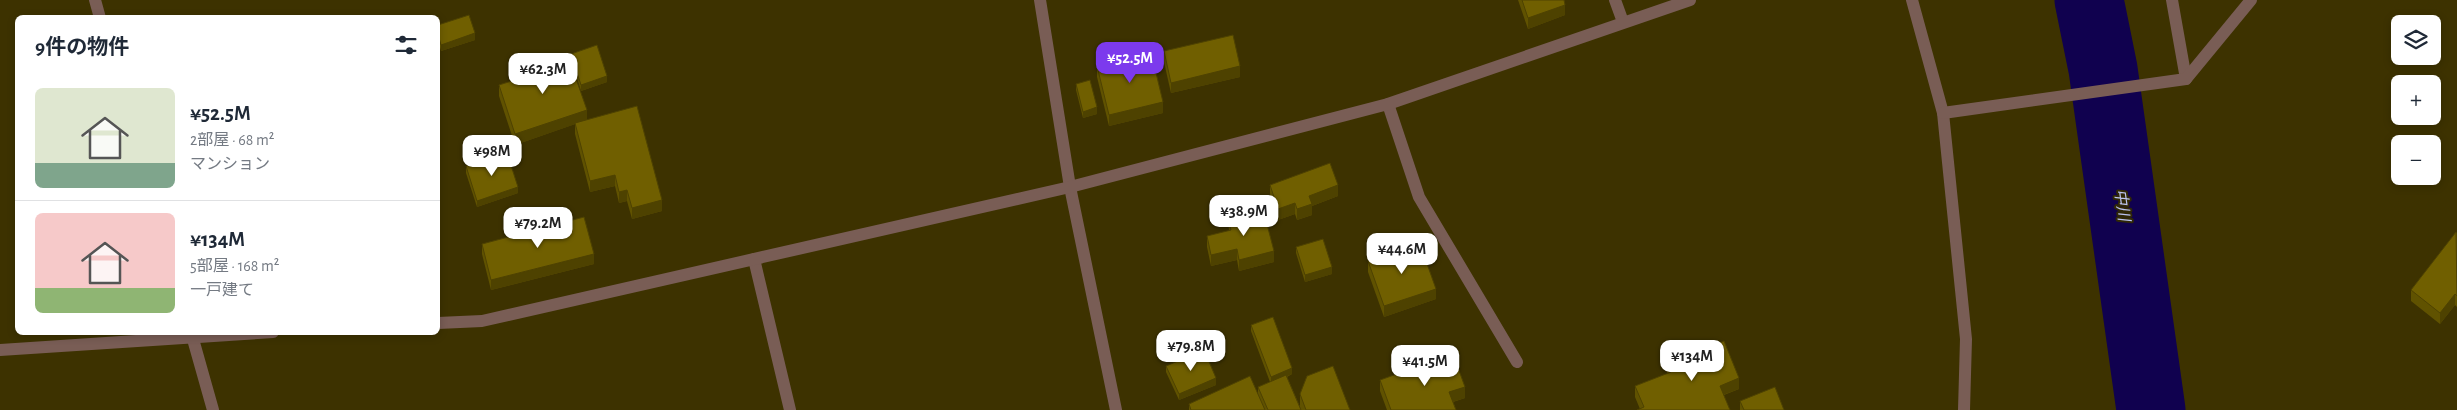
<!DOCTYPE html>
<html lang="ja">
<head>
<meta charset="utf-8">
<style>
  :root { --surface:#fff; --page:#f6f6f7; --text:#1f2937; --muted:#747a83; --line:#e0e1e3; --accent:#7c3aed }
  body { margin:0; font-family:"Alegreya Sans","Noto Sans JP",sans-serif; background:var(--page); color:var(--text); height:100vh; display:flex; flex-direction:column; font-size:19px; white-space:nowrap }
  * { box-sizing:border-box; margin:0 }
  p { font-size:16px; color:var(--muted) }
  .icon { flex:none; width:28px; height:28px; fill:none; stroke:currentColor; stroke-width:2; stroke-linecap:round; stroke-linejoin:round }
  .map { position:relative; flex:1; overflow:hidden }
  .side { position:absolute; left:15px; top:15px; width:425px; height:320px; display:flex; flex-direction:column; background:var(--surface); border-radius:8px; box-shadow:0 2px 8px #0003 }
  .side>* { flex:none }
  .tools { position:absolute; left:2391px; top:15px; display:grid; gap:10px }
  .tools a { display:grid; place-items:center; width:50px; height:50px; border-radius:8px; background:var(--surface); box-shadow:0 2px 8px #0003; font-size:25px }
  .price { position:absolute; translate:-50% -42px; padding:0 11px; border-radius:10px; background:#fff; color:#222; font-size:16px; line-height:32px; filter:drop-shadow(0 1px 2px #0008) }
  .price::after { content:''; position:absolute; left:50%; top:30px; width:15px; height:11px; margin-left:-8px; background:inherit; clip-path:polygon(0 0,100% 0,50% 100%) }
  .price.on { background:var(--accent); color:#fff }
  ul { padding:0; list-style:none }
  li { display:flex; align-items:center; gap:15px; height:125px; padding:0 20px }
  li+li { border-top:1px solid var(--line) }
  li span { display:grid; place-items:center; flex:none; width:140px; height:100px; border-radius:8px; color:#555 }
  li>.icon { margin-inline-start:auto }
  span .icon { width:60px; height:60px; fill:#fffc; stroke-width:1 }
  li b { font-size:21px }
  h2 { display:flex; justify-content:space-between; align-items:center; height:60px; padding:0 20px; font-size:21px }
  .map>svg:first-child { display:block }
  .lines { fill:none; stroke-linecap:round; stroke-linejoin:round }
  .river { stroke:#10014f; stroke-width:69 }
  .service { stroke:#795d55; stroke-width:12 }
  .minor { stroke:#795d55; stroke-width:12 }
  .wall { fill:#605200 }
  .shaded-wall { fill:#4e4200 }
  .building { fill:#705f00; stroke:#4e4200 }
  .labels { text-anchor:middle; dominant-baseline:central; stroke-width:4; stroke-linejoin:round; paint-order:stroke }
  .water-label { font-size:16px; font-style:italic; fill:#bac2ee; stroke:#302806 }
</style>
</head>
<body>
<div class="map">
<svg width="2457" height="410" viewBox="0 0 2457 410">
  <rect width="100%" height="100%" fill="#3d3200"/>
  <g class="lines">
    <polyline class="river" points="2089,0 2103,69 2151,410"/>
    <g class="service">
      <polyline points="1388,104 1419,197 1517,362"/>
      <polyline points="754,259 790,410"/>
    </g>
    <g class="minor">
      <polyline points="95,0 100,18"/>
      <polyline points="1040,0 1070,187 1116,410"/>
      <polyline points="1615,0 1623,22"/>
      <polyline points="1912,0 1943,113 1966,339 1964,410"/>
      <polyline points="2172,0 2186,79"/>
      <polyline points="1943,113 2186,79 2251,0"/>
      <polyline points="438,323 482,321 1070,187 1388,104 1690,0"/>
      <polyline points="191,332 213,410"/>
      <polyline points="0,350 273,332"/>
    </g>
  </g>
  <g class="wall">
    <polygon points="1518,0 1564,0 1565,15 1528,29"/>
    <polygon points="438,25 475,40 441,51 438,40"/>
    <polygon points="1164,51 1240,77 1171,93 1164,62"/>
    <polygon points="571,54 607,82 581,91 571,60"/>
    <polygon points="537,63 587,120 662,211 632,219 627,201 619,203 615,186 590,192 575,134 575,124 515,145 499,96 499,85 525,77 525,71 537,66"/>
    <polygon points="1097,66 1163,113 1109,126 1097,77"/>
    <polygon points="1076,84 1097,114 1083,118 1076,90"/>
    <polygon points="466,166 518,193 477,207 466,173"/>
    <polygon points="1270,185 1338,196 1312,206 1312,215 1297,220 1295,214 1278,220 1270,196"/>
    <polygon points="1228,219 1274,262 1239,271 1237,260 1211,266 1207,247 1207,236 1229,231"/>
    <polygon points="2457,232 2457,307 2455,305 2440,324 2411,301 2411,290"/>
    <polygon points="482,244 594,264 491,290 482,254"/>
    <polygon points="1296,247 1332,274 1305,282 1296,253"/>
    <polygon points="1368,261 1436,299 1384,317 1368,272"/>
    <polygon points="1251,325 1292,374 1287,377 1300,407 1300,394 1350,410 1189,410 1189,404 1258,394 1258,387 1270,382 1251,331"/>
    <polygon points="1667,363 1739,389 1724,395 1640,409 1635,397 1635,386 1667,374"/>
    <polygon points="1166,366 1216,385 1179,400 1166,372"/>
    <polygon points="1380,380 1465,398 1453,402 1456,410 1387,410 1380,391"/>
    <polygon points="1740,401 1784,410 1740,410"/>
  </g>
  <g class="shaded-wall">
    <polygon points="1565,5 1565,15 1528,29 1528,18"/>
    <polygon points="475,33 475,40 441,51 441,45"/>
    <polygon points="1240,66 1240,77 1171,93 1171,83"/>
    <polygon points="607,76 607,82 581,91 581,85"/>
    <polygon points="1163,102 1163,113 1109,126 1109,115"/>
    <polygon points="1097,107 1097,114 1083,118 1083,112"/>
    <polygon points="587,110 587,120 515,145 515,134"/>
    <polygon points="615,175 615,186 590,192 590,181"/>
    <polygon points="1338,185 1338,196 1312,206 1312,215 1297,220 1297,209 1309,196"/>
    <polygon points="518,187 518,193 477,207 477,201"/>
    <polygon points="627,190 627,201 619,203 619,192"/>
    <polygon points="662,200 662,211 632,219 632,208"/>
    <polygon points="1295,203 1295,214 1278,220 1278,209"/>
    <polygon points="1237,249 1237,260 1211,266 1211,255"/>
    <polygon points="1274,251 1274,262 1239,271 1239,260"/>
    <polygon points="594,254 594,264 491,290 491,280"/>
    <polygon points="1332,267 1332,274 1305,282 1305,275"/>
    <polygon points="1436,289 1436,299 1384,317 1384,306"/>
    <polygon points="2455,294 2455,305 2440,324 2440,313"/>
    <polygon points="1292,368 1292,374 1271,383 1271,377"/>
    <polygon points="1216,378 1216,385 1179,400 1179,394"/>
    <polygon points="1739,378 1739,389 1720,396 1720,386"/>
    <polygon points="1465,387 1465,398 1449,403 1449,392"/>
  </g>
  <g class="building">
    <polygon points="1522,0 1564,0 1565,5 1528,18"/>
    <polygon points="469,15 475,33 441,45 438,34 438,25"/>
    <polygon points="1233,35 1240,66 1171,83 1164,51"/>
    <polygon points="597,45 607,76 581,85 571,54"/>
    <polygon points="1151,52 1163,102 1109,115 1097,66"/>
    <polygon points="567,53 587,110 515,134 499,85 527,76 525,71 538,66 537,63"/>
    <polygon points="1090,80 1097,107 1083,112 1076,84"/>
    <polygon points="637,106 662,200 632,208 627,190 619,192 615,175 590,181 575,123"/>
    <polygon points="507,153 518,187 477,201 466,166"/>
    <polygon points="1330,163 1338,185 1309,196 1312,204 1297,209 1295,203 1278,209 1270,185"/>
    <polygon points="1263,209 1274,251 1239,260 1237,249 1211,255 1207,236 1231,230 1228,219"/>
    <polygon points="584,217 594,254 491,280 482,244"/>
    <polygon points="2456,232 2457,296 2455,294 2440,313 2411,290"/>
    <polygon points="1323,239 1332,267 1305,275 1296,247"/>
    <polygon points="1420,244 1436,289 1384,306 1368,261"/>
    <polygon points="1273,317 1292,368 1271,377 1251,325"/>
    <polygon points="1724,341 1739,378 1720,386 1730,410 1637,410 1644,407 1635,386 1671,372 1667,363"/>
    <polygon points="1204,350 1216,378 1179,394 1166,366"/>
    <polygon points="1453,354 1465,387 1449,392 1456,410 1391,410 1380,380"/>
    <polygon points="1333,366 1350,410 1306,410 1300,394 1307,376"/>
    <polygon points="1286,375 1301,410 1268,410 1258,387"/>
    <polygon points="1250,376 1265,410 1191,410 1189,404"/>
    <polygon points="1775,387 1784,410 1744,410 1740,401"/>
  </g>
  <g class="labels">
    <g class="water-label">
      <text transform="translate(2122 205) rotate(82)">中川</text>
    </g>
  </g>
</svg>
<div class="tools">
<a><svg class="icon" aria-label="layers" viewBox="0 0 24 24"><path d="M12 4l9 5-9 5-9-5zM3 14l9 5 9-5"/></svg></a>
<a>+</a>
<a>−</a>
</div>
<b class="price on" style="left:1130px;top:84px">¥52.5M</b>
<b class="price" style="left:543px;top:95px">¥62.3M</b>
<b class="price" style="left:492px;top:177px">¥98M</b>
<b class="price" style="left:1244px;top:237px">¥38.9M</b>
<b class="price" style="left:538px;top:249px">¥79.2M</b>
<b class="price" style="left:1402px;top:275px">¥44.6M</b>
<b class="price" style="left:1191px;top:372px">¥79.8M</b>
<b class="price" style="left:1692px;top:382px">¥134M</b>
<b class="price" style="left:1425px;top:387px">¥41.5M</b>
<section class="side">
<h2>9件の物件<svg class="icon" aria-label="filters" viewBox="0 0 24 24"><path d="M4 7h16M4 17h16"/><circle cx="9" cy="7" r="2"/><circle cx="15" cy="17" r="2"/></svg></h2>
<ul>
<li><span style="background:linear-gradient(#dfe7d0 75%,#7fa58c 0)"><svg class="icon" aria-label="home" viewBox="0 0 24 24"><path d="M3 11l9-7 9 7M6 9v11h12V9"/></svg></span><div><b>¥52.5M</b><p>2部屋 · 68 m²</p><p>マンション</p></div></li>
<li><span style="background:linear-gradient(#f6c9c9 75%,#8fb573 0)"><svg class="icon" aria-label="home" viewBox="0 0 24 24"><path d="M3 11l9-7 9 7M6 9v11h12V9"/></svg></span><div><b>¥134M</b><p>5部屋 · 168 m²</p><p>一戸建て</p></div></li>
</ul>
</section>
</div>
</body>
</html>
